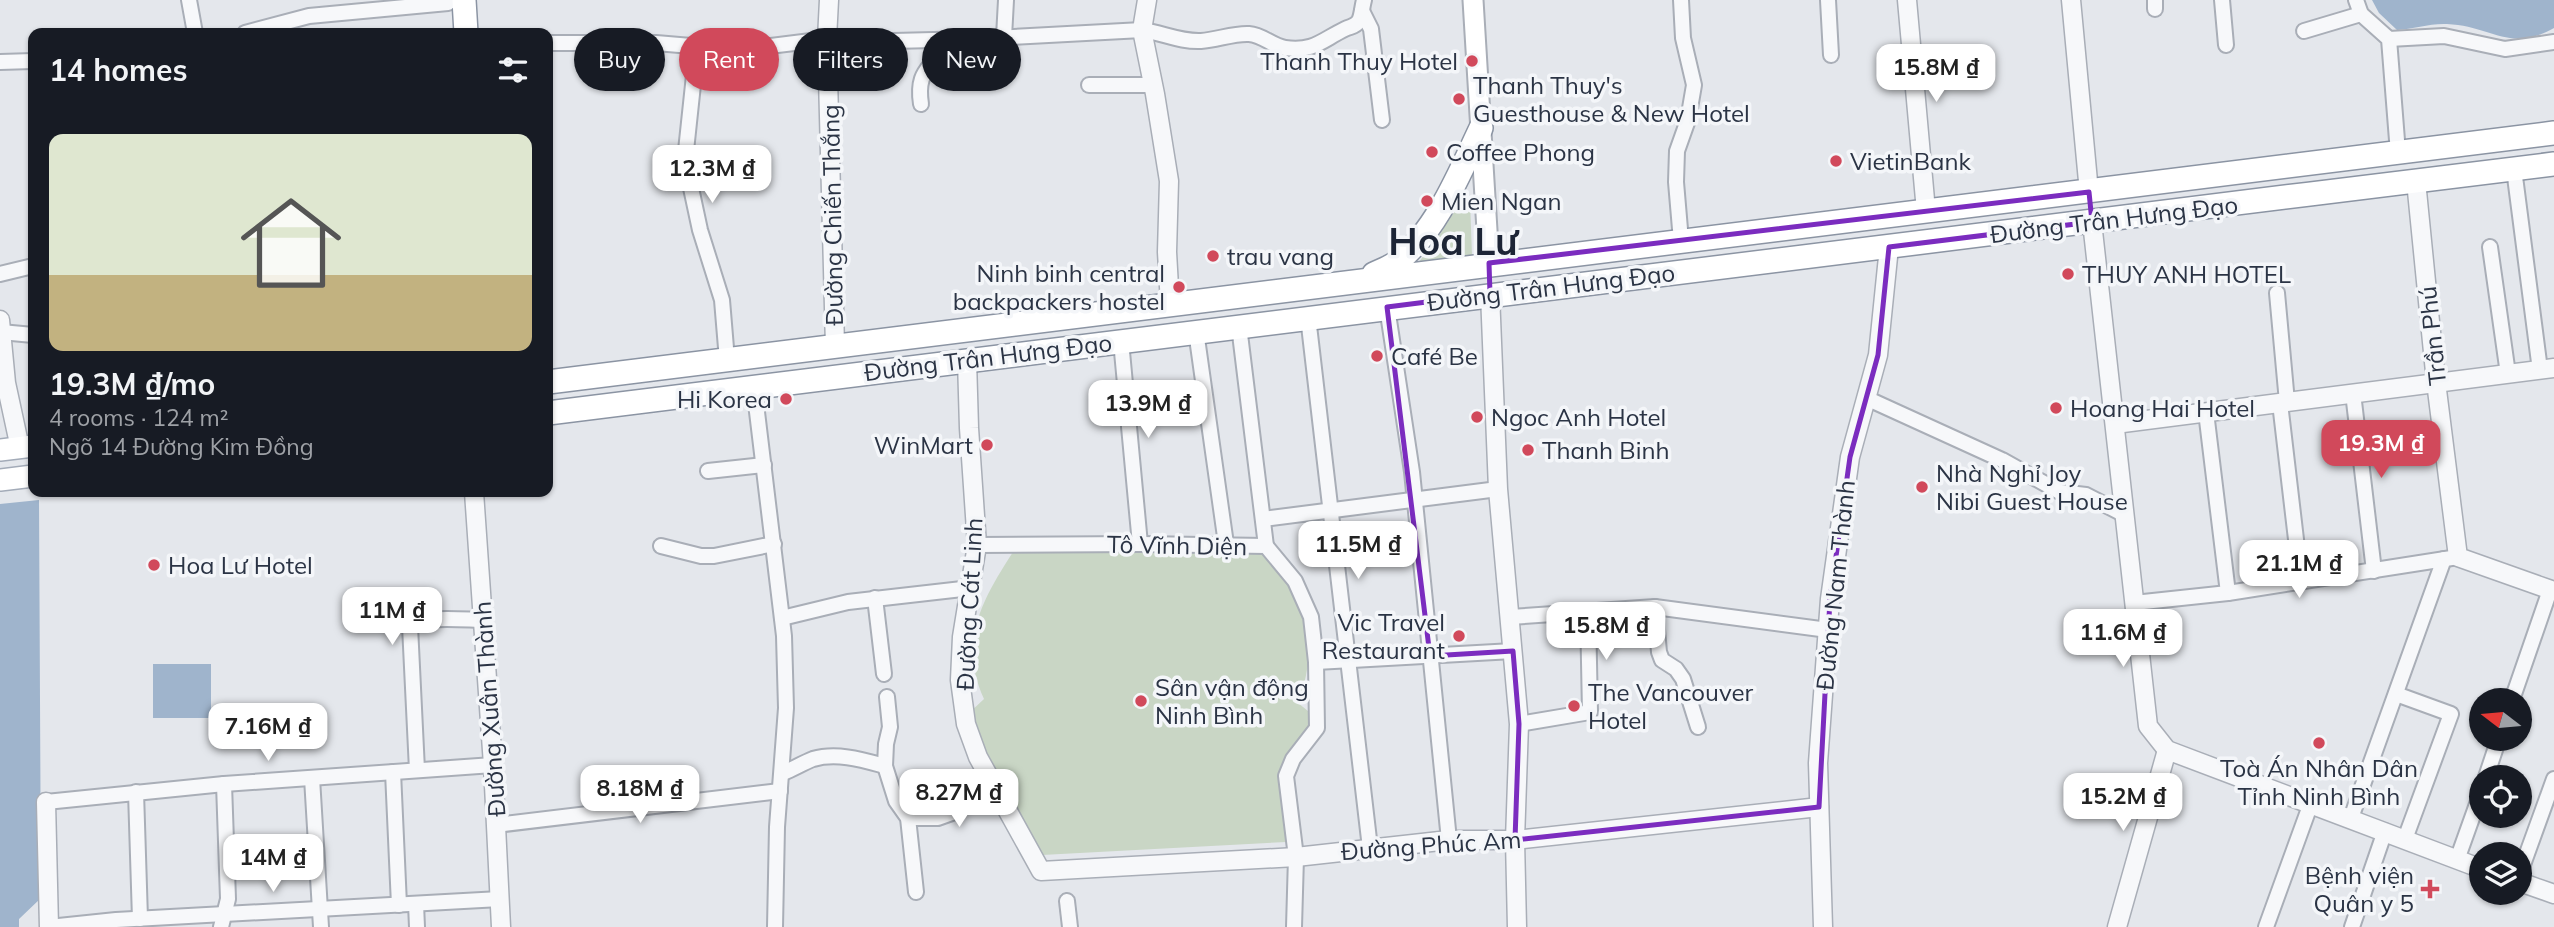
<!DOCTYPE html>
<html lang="en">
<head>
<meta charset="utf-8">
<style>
  :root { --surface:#171b24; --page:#242831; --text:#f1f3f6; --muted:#9ea1a6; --line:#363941; --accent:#d1495b }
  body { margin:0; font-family:Mulish,sans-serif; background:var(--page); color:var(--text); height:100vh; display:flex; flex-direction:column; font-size:26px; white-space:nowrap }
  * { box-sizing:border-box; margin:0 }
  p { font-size:23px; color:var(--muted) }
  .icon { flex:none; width:38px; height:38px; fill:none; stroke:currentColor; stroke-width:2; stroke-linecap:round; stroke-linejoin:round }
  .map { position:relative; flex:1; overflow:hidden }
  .sheet { position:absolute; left:28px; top:28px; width:525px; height:469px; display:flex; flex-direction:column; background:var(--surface); border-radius:14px; box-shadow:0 2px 5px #0004 }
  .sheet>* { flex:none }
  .guide { position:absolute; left:574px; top:28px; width:665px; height:63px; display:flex; gap:14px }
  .needle { width:46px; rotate:286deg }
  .controls { position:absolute; left:2469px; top:688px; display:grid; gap:14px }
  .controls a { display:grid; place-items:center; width:63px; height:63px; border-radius:50%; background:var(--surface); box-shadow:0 2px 5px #0004; font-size:35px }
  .price { position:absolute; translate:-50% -60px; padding:0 16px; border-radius:14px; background:#fff; color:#222; font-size:23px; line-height:46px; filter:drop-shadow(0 2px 4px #0008) }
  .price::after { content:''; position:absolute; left:50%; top:42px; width:21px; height:16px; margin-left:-10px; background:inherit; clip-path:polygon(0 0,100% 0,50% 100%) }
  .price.selected { background:var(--accent); color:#fff }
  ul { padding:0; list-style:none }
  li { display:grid; align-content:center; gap:14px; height:371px; padding:0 21px }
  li+li { border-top:2px solid var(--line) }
  li span { display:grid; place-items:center; height:217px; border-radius:14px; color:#555 }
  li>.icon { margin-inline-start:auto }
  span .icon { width:126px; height:126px; fill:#fffc; stroke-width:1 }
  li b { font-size:30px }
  h2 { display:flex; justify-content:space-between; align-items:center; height:84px; padding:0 21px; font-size:30px }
  .chip { padding:0 24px; border-radius:32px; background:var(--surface); box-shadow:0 2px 5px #0004; font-size:24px; line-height:63px }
  .chip.selected { background:var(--accent); color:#fff }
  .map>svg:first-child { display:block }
  .green { fill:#c9d6c5 }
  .water { fill:#9fb4cc }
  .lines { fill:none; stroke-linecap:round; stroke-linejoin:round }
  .minor-casing { stroke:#a9aeb7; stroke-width:18 }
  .tertiary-casing { stroke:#a9aeb7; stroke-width:21 }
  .secondary-casing { stroke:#a9aeb7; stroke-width:23 }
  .primary-casing { stroke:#a3abb8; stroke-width:24 }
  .trunk-casing { stroke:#8b94a3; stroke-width:26 }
  .minor { stroke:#f7f8fa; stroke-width:14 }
  .tertiary { stroke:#f7f8fa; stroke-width:18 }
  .secondary { stroke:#fff; stroke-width:19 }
  .primary { stroke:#fff; stroke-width:21 }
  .trunk { stroke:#fff; stroke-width:23 }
  .marked { fill:none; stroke:#7b2cbf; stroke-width:5; stroke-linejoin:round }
  .poi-dot { fill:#d1495b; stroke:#f4f6f9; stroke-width:2.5 }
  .labels { text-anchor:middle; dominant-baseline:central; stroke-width:7; stroke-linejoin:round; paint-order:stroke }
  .poi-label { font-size:24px; fill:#2b3445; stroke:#f4f6f9; text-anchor:start }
  .street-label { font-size:24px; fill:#2b3445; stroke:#f4f6f9 }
  .town-label { font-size:38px; font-weight:bold; fill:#1d2536; stroke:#f4f6f9 }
</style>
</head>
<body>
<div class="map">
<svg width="2554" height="927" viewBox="0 0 2554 927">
  <rect width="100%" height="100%" fill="#e4e7ec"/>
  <g class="green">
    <polygon points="1467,197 1470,200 1472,256 1469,258 1418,263 1437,239 1463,198"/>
    <path d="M1265 550C1274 561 1285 573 1292 586 1313 623 1313 664 1298 703L1313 715 1311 730 1279 770 1286 842 1042 855 985 749 968 714 984 699C958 642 982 600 1013 552Z"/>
  </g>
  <g class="water">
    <path d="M2372 0H2554V28C2509 53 2492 26 2447 24 2431 23 2413 29 2397 30L2379 13Z"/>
    <polygon points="39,500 41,898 19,919 19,927 0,927 0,504"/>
    <rect x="153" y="664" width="58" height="54"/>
  </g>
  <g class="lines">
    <defs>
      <g id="minor">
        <polyline points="189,0 195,33"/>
        <polyline points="1681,0 1683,38 1694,85 1688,120 1677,151 1676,182 1681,241"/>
        <polyline points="1828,0 1831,55"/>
        <polyline points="2155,0 2155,9"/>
        <polyline points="2222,0 2226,45"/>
        <polyline points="2356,0 2361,14 2389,39 2398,153"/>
        <polyline points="1362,11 1371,29 1382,120"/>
        <polyline points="2304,31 2361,14"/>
        <polyline points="245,33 309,16 448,3"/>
        <polyline points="1004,37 1006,0"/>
        <polyline points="2389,39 2444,36 2505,49 2554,42"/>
        <path d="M548 43H656L738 50 827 39 893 41 975 39 1142 30C1163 33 1180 42 1201 41 1217 40 1234 33 1249 34 1263 35 1272 46 1285 48 1314 52 1322 40 1345 29 1351 26 1355 27 1359 21 1362 15 1362 7 1364 0"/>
        <polyline points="697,47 685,160 700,230 722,300 727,360"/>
        <polyline points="0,62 33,61"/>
        <polyline points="1089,85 1154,85"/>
        <path d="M921 104C915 65 937 70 944 39"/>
        <polyline points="2514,169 2540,370"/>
        <polyline points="2490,247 2508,374"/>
        <polyline points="0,274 33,266"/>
        <polyline points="2277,293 2287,402"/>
        <polyline points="1387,307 1412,472 1449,840"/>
        <polyline points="1308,317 1370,848"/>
        <polyline points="1239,326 1266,546"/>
        <polyline points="1196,331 1226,544"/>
        <polyline points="1,332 33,335"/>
        <polyline points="1121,341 1140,544"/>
        <polyline points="754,387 784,636 786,708 777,827 775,927"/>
        <polyline points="2353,393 2374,571"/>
        <polyline points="1866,398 2002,460 2060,492 2086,495 2125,515"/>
        <polyline points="2280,403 2301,582"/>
        <polyline points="2206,412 2228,593"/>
        <polyline points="708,471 764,465"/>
        <polyline points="1263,519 1498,489"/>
        <polyline points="977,545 1140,544 1266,546 1295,581 1311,617 1316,662 1317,728 1293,759 1286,776 1296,857 1294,927"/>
        <polyline points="661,546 701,556 714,556 774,544"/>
        <polyline points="875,598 884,674"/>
        <polyline points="2134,603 2228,593 2458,557"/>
        <polyline points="1655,607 1659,652 1662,660 1676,669 1683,679 1698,727"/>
        <polyline points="1510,617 1655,607 1828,630"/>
        <polyline points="782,618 848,602 971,588"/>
        <polyline points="1316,662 1513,651"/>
        <polyline points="2396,694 2451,714 2405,839"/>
        <polyline points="887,697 890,727 886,744 885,766 896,801 908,818 916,892"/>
        <polyline points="2512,700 2550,590"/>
        <polyline points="1519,724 1590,712 1588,612"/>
        <path d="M417 770 410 626C425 615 466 620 484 620"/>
        <polyline points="393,772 399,905"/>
        <path d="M783 773C793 769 803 763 813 759 837 752 863 760 885 766"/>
        <polyline points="2486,777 2499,738"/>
        <polyline points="312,778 321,927"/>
        <polyline points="136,792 140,919"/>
        <polyline points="46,802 224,784 493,765"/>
        <polyline points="908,818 938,818 952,813 955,798 995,787"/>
        <polyline points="2351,818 2444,559"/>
        <polyline points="496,825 780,791"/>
        <polyline points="2457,860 2482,790"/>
        <polyline points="2520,873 2554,779"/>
        <polyline points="1067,901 1070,927"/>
        <polyline points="416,904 417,927"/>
        <polyline points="49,927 116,920 500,899"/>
        <polyline points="221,927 228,899 224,784"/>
        <polyline points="2266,927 2311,803"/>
        <polyline points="2352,927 2385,831"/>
      </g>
      <g id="tertiary">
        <polyline points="829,0 827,39 835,346"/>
        <polyline points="1147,0 1142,30 1155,94 1169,181 1167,252 1170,304"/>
        <polyline points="1907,0 1926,211"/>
        <polyline points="2071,0 2089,192"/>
        <polyline points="2416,181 2436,382 2458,557 2554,591"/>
        <polyline points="2092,222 2148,726 2167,750 2482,869"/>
        <polyline points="1490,294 1498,489 1519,724 1515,840 1517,927"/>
        <polyline points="0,320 6,383 20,448"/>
        <polyline points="967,360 969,428 977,545 962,637 960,680 966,724 978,757 1041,871 1296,857 1449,840 1515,840 1819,807"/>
        <polyline points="2115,424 2554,368"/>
        <polyline points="474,492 493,765 501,927"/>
        <polyline points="46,802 49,927"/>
        <polyline points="2520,882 2554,894"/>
        <polyline points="1823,927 1818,763 1830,599 1850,457 1878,355 1889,247"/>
        <polyline points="2117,927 2167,750"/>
      </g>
      <polyline id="secondary" points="1473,0 1489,263"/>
      <g id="primary">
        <polyline points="0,450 33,446"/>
        <polyline points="0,480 33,476"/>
      </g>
      <g id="trunk">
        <polyline points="464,0 466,33"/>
        <path d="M1374 274C1382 270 1392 267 1398 261 1437 230 1460 172 1481 128"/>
        <path d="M548 382C1216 298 1885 217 2554 133"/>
        <path d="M548 413C1216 329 1885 246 2554 164"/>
      </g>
    </defs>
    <use href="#minor" class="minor-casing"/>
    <use href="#tertiary" class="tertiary-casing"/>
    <use href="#secondary" class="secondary-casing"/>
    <use href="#primary" class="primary-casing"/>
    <use href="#trunk" class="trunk-casing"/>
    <use href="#minor" class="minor"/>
    <use href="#tertiary" class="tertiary"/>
    <use href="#secondary" class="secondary"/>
    <use href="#primary" class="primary"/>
    <use href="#trunk" class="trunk"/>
  </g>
  <path class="marked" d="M2089 192 2092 222 1889 247 1878 355 1850 457 1830 599 1819 807 1515 840 1519 724 1513 651 1430 656 1387 307 1490 294 1489 263Z"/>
  <g class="poi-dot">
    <circle cx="1472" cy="61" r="7"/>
    <circle cx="1459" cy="99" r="7"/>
    <circle cx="1432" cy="152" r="7"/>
    <circle cx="1836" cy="161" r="7"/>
    <circle cx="1427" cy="201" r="7"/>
    <circle cx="1213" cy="256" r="7"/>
    <circle cx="2068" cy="274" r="7"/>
    <circle cx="1179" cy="287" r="7"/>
    <circle cx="1377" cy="356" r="7"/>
    <circle cx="786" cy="399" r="7"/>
    <circle cx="2056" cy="408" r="7"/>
    <circle cx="1477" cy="417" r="7"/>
    <circle cx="987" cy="445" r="7"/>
    <circle cx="1528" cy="450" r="7"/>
    <circle cx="1922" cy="487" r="7"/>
    <circle cx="154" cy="565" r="7"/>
    <circle cx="1459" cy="636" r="7"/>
    <circle cx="1141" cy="701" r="7"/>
    <circle cx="1574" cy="706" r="7"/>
    <circle cx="2319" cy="743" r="7"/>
    <path d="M2426.5 878.5h7v7h7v7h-7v7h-7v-7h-7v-7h7z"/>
  </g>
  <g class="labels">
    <g class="poi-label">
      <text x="1458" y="61" text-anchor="end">Thanh Thuy Hotel</text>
      <text x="1473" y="85">Thanh Thuy's<tspan x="1473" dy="28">Guesthouse &amp; New Hotel</tspan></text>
      <text x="1446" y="152">Coffee Phong</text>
      <text x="1850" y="161">VietinBank</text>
      <text x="1441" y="201">Mien Ngan</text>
      <text x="1227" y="256">trau vang</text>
      <text x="1165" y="273" text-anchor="end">Ninh binh central<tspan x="1165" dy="28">backpackers hostel</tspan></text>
      <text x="2082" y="274">THUY ANH HOTEL</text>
      <text x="1391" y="356">Café Be</text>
      <text x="772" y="399" text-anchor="end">Hi Korea</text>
      <text x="2070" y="408">Hoang Hai Hotel</text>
      <text x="1491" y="417">Ngoc Anh Hotel</text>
      <text x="973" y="445" text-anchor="end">WinMart</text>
      <text x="1542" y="450">Thanh Binh</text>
      <text x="1936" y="473">Nhà Nghỉ Joy<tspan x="1936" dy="28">Nibi Guest House</tspan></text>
      <text x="168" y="565">Hoa Lư Hotel</text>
      <text x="1445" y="622" text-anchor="end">Vic Travel<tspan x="1445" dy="28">Restaurant</tspan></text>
      <text x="1155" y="687">Sân vận động<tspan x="1155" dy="28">Ninh Bình</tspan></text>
      <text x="1588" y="692">The Vancouver<tspan x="1588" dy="28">Hotel</tspan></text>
      <text x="2319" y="768" text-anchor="middle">Toà Án Nhân Dân<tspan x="2319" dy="28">Tỉnh Ninh Bình</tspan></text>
      <text x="2414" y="875" text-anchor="end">Bệnh viện<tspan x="2414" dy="28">Quân y 5</tspan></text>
    </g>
    <g class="street-label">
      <text transform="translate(832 215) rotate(-91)">Đường Chiến Thắng</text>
      <text transform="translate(2114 219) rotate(-7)">Đường Trân Hưng Đạo</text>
      <text transform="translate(1551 287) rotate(-7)">Đường Trân Hưng Đạo</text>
      <text transform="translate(2432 336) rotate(-96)">Trần Phú</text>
      <text transform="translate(988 357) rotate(-7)">Đường Trân Hưng Đạo</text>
      <text transform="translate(1177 545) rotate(1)">Tô Vĩnh Diện</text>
      <text transform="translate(1835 585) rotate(-84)">Đường Nam Thành</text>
      <text transform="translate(969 604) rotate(-87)">Đường Cát Linh</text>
      <text transform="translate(489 709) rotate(-94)">Đường Xuân Thành</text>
      <text transform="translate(1431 845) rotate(-4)">Đường Phúc Am</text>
    </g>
    <g class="town-label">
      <text x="1453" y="241">Hoa Lư</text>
    </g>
  </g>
</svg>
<div class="controls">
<a><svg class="needle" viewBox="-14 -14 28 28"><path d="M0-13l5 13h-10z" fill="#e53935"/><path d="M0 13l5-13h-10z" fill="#9ea1a6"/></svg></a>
<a><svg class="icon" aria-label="locate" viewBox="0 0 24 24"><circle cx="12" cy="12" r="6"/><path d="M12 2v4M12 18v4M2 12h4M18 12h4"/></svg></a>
<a><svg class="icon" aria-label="layers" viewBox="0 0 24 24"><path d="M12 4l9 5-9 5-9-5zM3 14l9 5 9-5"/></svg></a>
</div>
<b class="price" style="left:1936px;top:104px">15.8M ₫</b>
<b class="price" style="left:712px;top:205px">12.3M ₫</b>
<b class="price" style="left:1148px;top:440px">13.9M ₫</b>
<b class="price selected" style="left:2381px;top:480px">19.3M ₫</b>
<b class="price" style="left:1358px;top:581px">11.5M ₫</b>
<b class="price" style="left:2299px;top:600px">21.1M ₫</b>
<b class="price" style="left:392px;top:647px">11M ₫</b>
<b class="price" style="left:1606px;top:662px">15.8M ₫</b>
<b class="price" style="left:2123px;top:669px">11.6M ₫</b>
<b class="price" style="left:268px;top:763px">7.16M ₫</b>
<b class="price" style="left:640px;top:825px">8.18M ₫</b>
<b class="price" style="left:959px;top:829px">8.27M ₫</b>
<b class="price" style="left:2123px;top:833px">15.2M ₫</b>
<b class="price" style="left:273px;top:894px">14M ₫</b>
<div class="guide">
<a class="chip">Buy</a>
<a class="chip selected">Rent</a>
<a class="chip">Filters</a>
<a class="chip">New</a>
</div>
<section class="sheet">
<h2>14 homes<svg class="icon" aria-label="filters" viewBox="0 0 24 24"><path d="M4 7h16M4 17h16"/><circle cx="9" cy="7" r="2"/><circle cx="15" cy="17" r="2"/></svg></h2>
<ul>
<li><span style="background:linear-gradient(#dfe7d0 65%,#c2b280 0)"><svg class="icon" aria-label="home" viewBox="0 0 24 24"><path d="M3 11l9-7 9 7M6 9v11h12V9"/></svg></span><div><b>19.3M ₫/mo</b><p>4 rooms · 124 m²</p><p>Ngõ 14 Đường Kim Đồng</p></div></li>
</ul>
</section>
</div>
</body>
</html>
